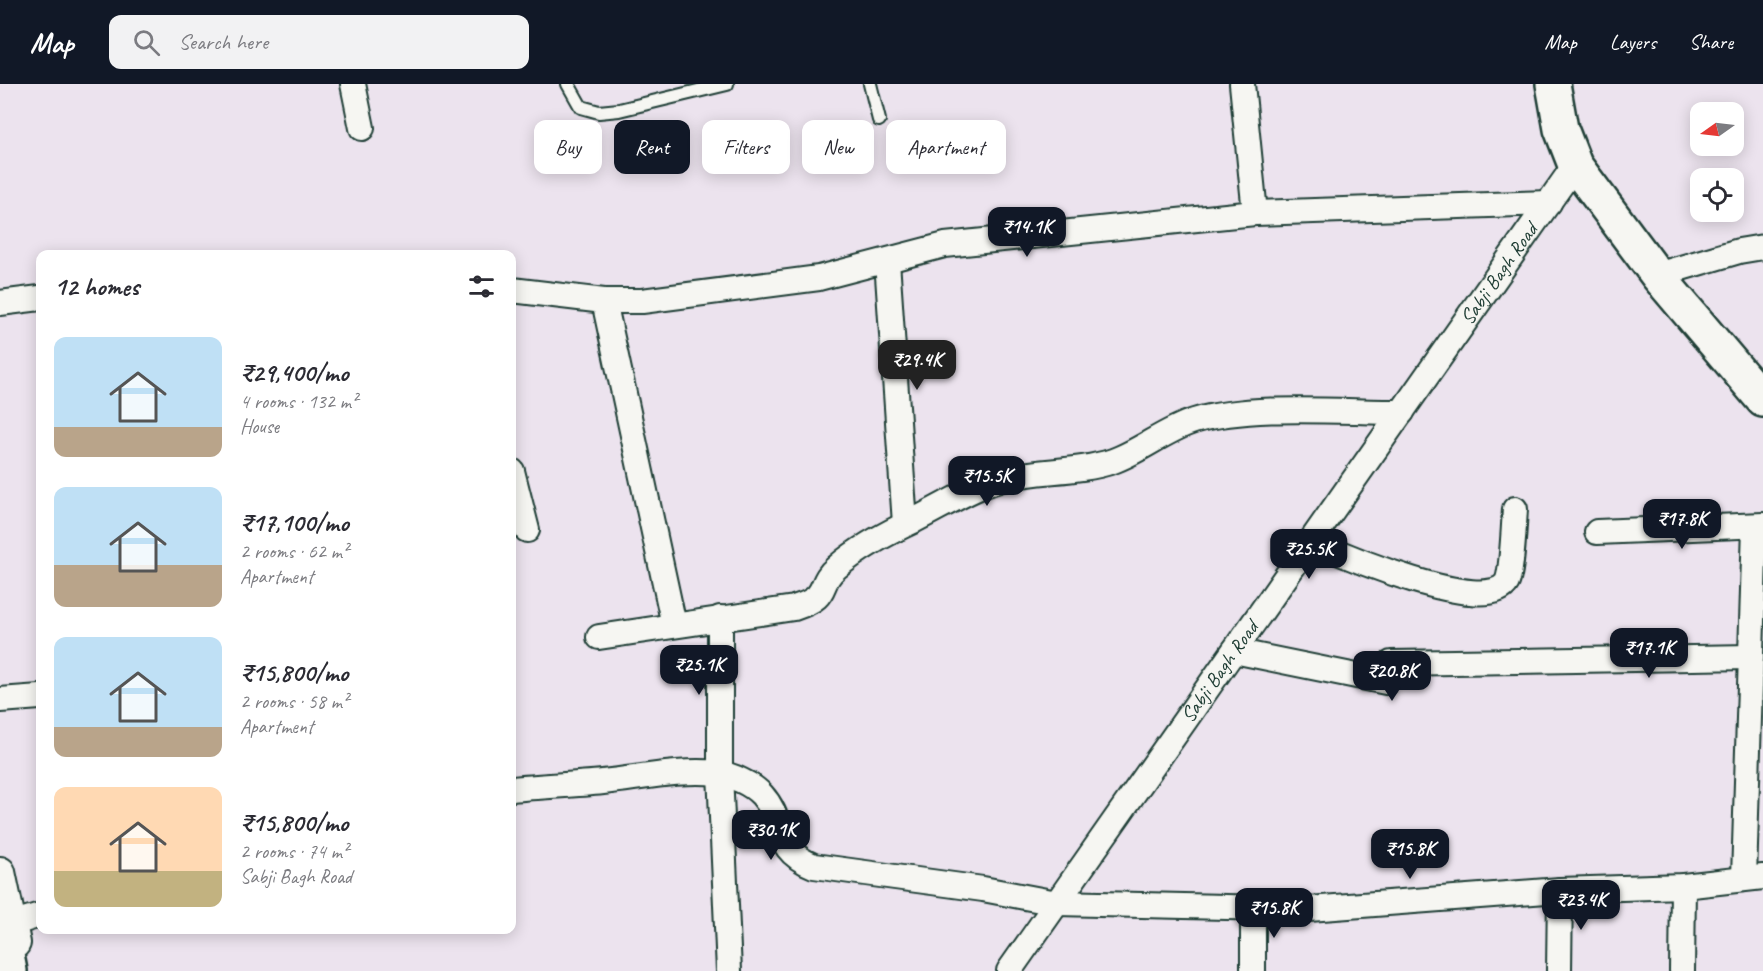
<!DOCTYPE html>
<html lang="en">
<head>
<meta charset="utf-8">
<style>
  :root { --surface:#fff; --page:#f2f2f3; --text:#2b2b33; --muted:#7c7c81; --accent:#111827 }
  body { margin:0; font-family:Caveat,sans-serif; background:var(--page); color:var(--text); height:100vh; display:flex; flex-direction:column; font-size:22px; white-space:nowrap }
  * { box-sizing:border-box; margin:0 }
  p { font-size:20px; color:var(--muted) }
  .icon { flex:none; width:33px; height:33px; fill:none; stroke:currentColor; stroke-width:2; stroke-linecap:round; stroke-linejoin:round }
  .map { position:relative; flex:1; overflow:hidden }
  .sheet { position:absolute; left:36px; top:166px; width:480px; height:684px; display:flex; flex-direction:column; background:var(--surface); border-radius:12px; box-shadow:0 3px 15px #0003 }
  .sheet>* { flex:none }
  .guide { position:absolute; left:534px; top:36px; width:570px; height:54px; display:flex; gap:12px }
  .needle { width:39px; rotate:256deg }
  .tools { position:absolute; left:1690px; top:18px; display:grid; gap:12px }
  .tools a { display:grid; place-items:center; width:54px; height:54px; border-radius:12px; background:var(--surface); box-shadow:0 3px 15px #0003; font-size:30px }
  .price { position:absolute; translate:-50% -51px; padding:0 14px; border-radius:12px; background:var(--accent); color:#fff; font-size:20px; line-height:39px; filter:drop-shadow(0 2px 3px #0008) }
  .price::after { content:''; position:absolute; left:50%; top:36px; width:18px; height:14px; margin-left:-9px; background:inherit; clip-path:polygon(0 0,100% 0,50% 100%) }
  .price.active { background:#222; color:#fff }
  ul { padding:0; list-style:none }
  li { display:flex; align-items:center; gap:18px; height:150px; padding:0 18px }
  li span { display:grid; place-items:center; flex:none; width:168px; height:120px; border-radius:12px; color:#555 }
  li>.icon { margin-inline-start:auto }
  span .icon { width:72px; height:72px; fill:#fffc; stroke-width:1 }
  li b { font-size:26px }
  h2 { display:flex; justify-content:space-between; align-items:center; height:72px; padding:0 18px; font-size:26px }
  .pill { padding:0 21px; border-radius:12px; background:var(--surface); box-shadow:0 3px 15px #0003; font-size:21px; line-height:54px }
  .pill.active { background:var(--accent); color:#fff }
  header { display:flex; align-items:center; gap:36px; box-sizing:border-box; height:84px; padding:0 30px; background:var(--accent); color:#fff }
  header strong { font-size:28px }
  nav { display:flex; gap:33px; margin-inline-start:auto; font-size:21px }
  .search { width:420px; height:54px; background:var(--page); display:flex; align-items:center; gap:15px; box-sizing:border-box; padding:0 21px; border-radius:12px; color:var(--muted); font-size:22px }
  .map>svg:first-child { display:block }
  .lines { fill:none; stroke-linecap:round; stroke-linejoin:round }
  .service-casing { stroke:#1f3d34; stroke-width:16 }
  .minor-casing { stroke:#1f3d34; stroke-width:28 }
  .tertiary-casing { stroke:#1f3d34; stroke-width:34 }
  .secondary-casing { stroke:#1f3d34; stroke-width:38 }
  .primary-casing { stroke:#1f3d34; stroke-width:38 }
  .service { stroke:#f6f6f2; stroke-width:12 }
  .minor { stroke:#f6f6f2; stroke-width:24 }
  .tertiary { stroke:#f6f6f2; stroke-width:30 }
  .secondary { stroke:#f6f6f2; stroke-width:33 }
  .primary { stroke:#f6f6f2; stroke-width:33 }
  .labels { text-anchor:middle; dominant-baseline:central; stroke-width:5; stroke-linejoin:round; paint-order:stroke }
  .street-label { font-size:21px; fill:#1f3d34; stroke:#f6f6f2 }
</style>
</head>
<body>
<header>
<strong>Map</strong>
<div class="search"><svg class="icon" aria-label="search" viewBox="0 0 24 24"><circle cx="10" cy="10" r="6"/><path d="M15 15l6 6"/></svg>Search here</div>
<nav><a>Map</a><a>Layers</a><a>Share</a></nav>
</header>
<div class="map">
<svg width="1763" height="887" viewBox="0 0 1763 887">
  <rect width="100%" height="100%" fill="#ece3ee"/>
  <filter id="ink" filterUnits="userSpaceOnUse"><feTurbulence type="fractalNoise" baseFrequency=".0167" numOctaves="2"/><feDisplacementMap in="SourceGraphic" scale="12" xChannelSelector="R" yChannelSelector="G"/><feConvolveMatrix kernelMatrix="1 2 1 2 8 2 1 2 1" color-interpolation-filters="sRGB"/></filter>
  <g filter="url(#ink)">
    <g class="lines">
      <defs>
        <g id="service">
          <polyline points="568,0 581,23 599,28 619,26 727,0"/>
          <polyline points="870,0 879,36"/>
        </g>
        <g id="minor">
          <polyline points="353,0 362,44"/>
          <polyline points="1242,0 1255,129"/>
          <polyline points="887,177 905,440"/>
          <polyline points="1657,191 1739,167 1763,163"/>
          <polyline points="512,206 604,217 642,217 819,194 945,161 1255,129 1549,119"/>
          <polyline points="604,217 674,541"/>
          <polyline points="0,219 40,214"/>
          <polyline points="512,387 527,446"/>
          <polyline points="1597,448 1763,441"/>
          <path d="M1312 457C1341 470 1487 533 1507 498 1512 488 1514 439 1515 425"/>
          <polyline points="720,534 720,689 729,887"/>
          <path d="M599 553 794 524C833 512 815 501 837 483 859 464 889 448 915 436 945 421 977 400 1010 393 1044 386 1080 388 1113 377 1141 367 1165 346 1194 337 1252 320 1340 328 1402 328"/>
          <polyline points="1234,567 1386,598 1391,579 1751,573"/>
          <polyline points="0,616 40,613"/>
          <path d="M512 705C542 702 573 701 603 698 641 694 680 685 717 689 732 691 752 700 762 711 787 739 771 765 814 782L983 805 1057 819 1309 825 1560 806 1683 802 1763 793"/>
          <polyline points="1744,794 1755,442"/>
          <polyline points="1253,823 1253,887"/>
          <polyline points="11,840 40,831"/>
          <path id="s1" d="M1009 887 1575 81"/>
          <polyline points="1559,887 1560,806"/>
          <polyline points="1682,887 1683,802"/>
        </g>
        <polyline id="tertiary" points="0,788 15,859"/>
        <polyline id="secondary" points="1553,0 1561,45 1575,81 1657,191 1763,316"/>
        <polyline id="primary" points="0,835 10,887"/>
      </defs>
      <use href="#service" class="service-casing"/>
      <use href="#minor" class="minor-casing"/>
      <use href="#tertiary" class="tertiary-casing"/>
      <use href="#secondary" class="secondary-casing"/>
      <use href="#primary" class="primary-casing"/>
      <use href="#service" class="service"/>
      <use href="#minor" class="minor"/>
      <use href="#tertiary" class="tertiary"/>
      <use href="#secondary" class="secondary"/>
      <use href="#primary" class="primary"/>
    </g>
  </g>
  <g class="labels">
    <g class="street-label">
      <text stroke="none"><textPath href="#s1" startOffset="852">Sabji Bagh Road</textPath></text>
      <text stroke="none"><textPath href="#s1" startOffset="366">Sabji Bagh Road</textPath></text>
    </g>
  </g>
</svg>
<div class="tools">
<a><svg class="needle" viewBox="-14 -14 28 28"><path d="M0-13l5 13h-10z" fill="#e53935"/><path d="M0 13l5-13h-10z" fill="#7c7c81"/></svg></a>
<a><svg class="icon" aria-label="locate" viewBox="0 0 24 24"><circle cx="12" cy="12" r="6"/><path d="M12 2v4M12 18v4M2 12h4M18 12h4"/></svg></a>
</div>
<b class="price" style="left:1027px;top:174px">₹14.1K</b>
<b class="price active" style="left:917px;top:307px">₹29.4K</b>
<b class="price" style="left:987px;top:423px">₹15.5K</b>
<b class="price" style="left:1682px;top:466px">₹17.8K</b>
<b class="price" style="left:1309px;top:496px">₹25.5K</b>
<b class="price" style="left:1649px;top:595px">₹17.1K</b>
<b class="price" style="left:699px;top:612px">₹25.1K</b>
<b class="price" style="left:1392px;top:618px">₹20.8K</b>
<b class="price" style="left:771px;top:777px">₹30.1K</b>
<b class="price" style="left:1410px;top:796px">₹15.8K</b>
<b class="price" style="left:1581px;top:847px">₹23.4K</b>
<b class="price" style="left:1274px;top:855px">₹15.8K</b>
<div class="guide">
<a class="pill">Buy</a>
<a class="pill active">Rent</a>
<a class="pill">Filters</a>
<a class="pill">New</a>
<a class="pill">Apartment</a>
</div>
<section class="sheet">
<h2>12 homes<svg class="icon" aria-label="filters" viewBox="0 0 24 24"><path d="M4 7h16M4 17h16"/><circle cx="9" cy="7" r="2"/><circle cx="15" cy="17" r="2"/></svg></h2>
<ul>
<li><span style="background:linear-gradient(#bfe0f5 75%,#b9a48a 0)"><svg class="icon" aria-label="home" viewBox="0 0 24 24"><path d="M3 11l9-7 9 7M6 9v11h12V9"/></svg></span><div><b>₹29,400/mo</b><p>4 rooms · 132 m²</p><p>House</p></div></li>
<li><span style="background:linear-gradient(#bfe0f5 65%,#b9a48a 0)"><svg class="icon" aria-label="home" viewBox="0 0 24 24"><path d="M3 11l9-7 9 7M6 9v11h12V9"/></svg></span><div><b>₹17,100/mo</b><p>2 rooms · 62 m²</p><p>Apartment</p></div></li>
<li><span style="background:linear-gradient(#bfe0f5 75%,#b9a48a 0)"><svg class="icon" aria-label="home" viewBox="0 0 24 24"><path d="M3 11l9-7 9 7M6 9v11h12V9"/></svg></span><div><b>₹15,800/mo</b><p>2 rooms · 58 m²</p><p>Apartment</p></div></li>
<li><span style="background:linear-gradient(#ffd9b3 70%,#c2b280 0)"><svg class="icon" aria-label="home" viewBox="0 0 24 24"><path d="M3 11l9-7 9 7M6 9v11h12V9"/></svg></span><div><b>₹15,800/mo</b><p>2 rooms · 74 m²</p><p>Sabji Bagh Road</p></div></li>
</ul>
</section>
</div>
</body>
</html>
